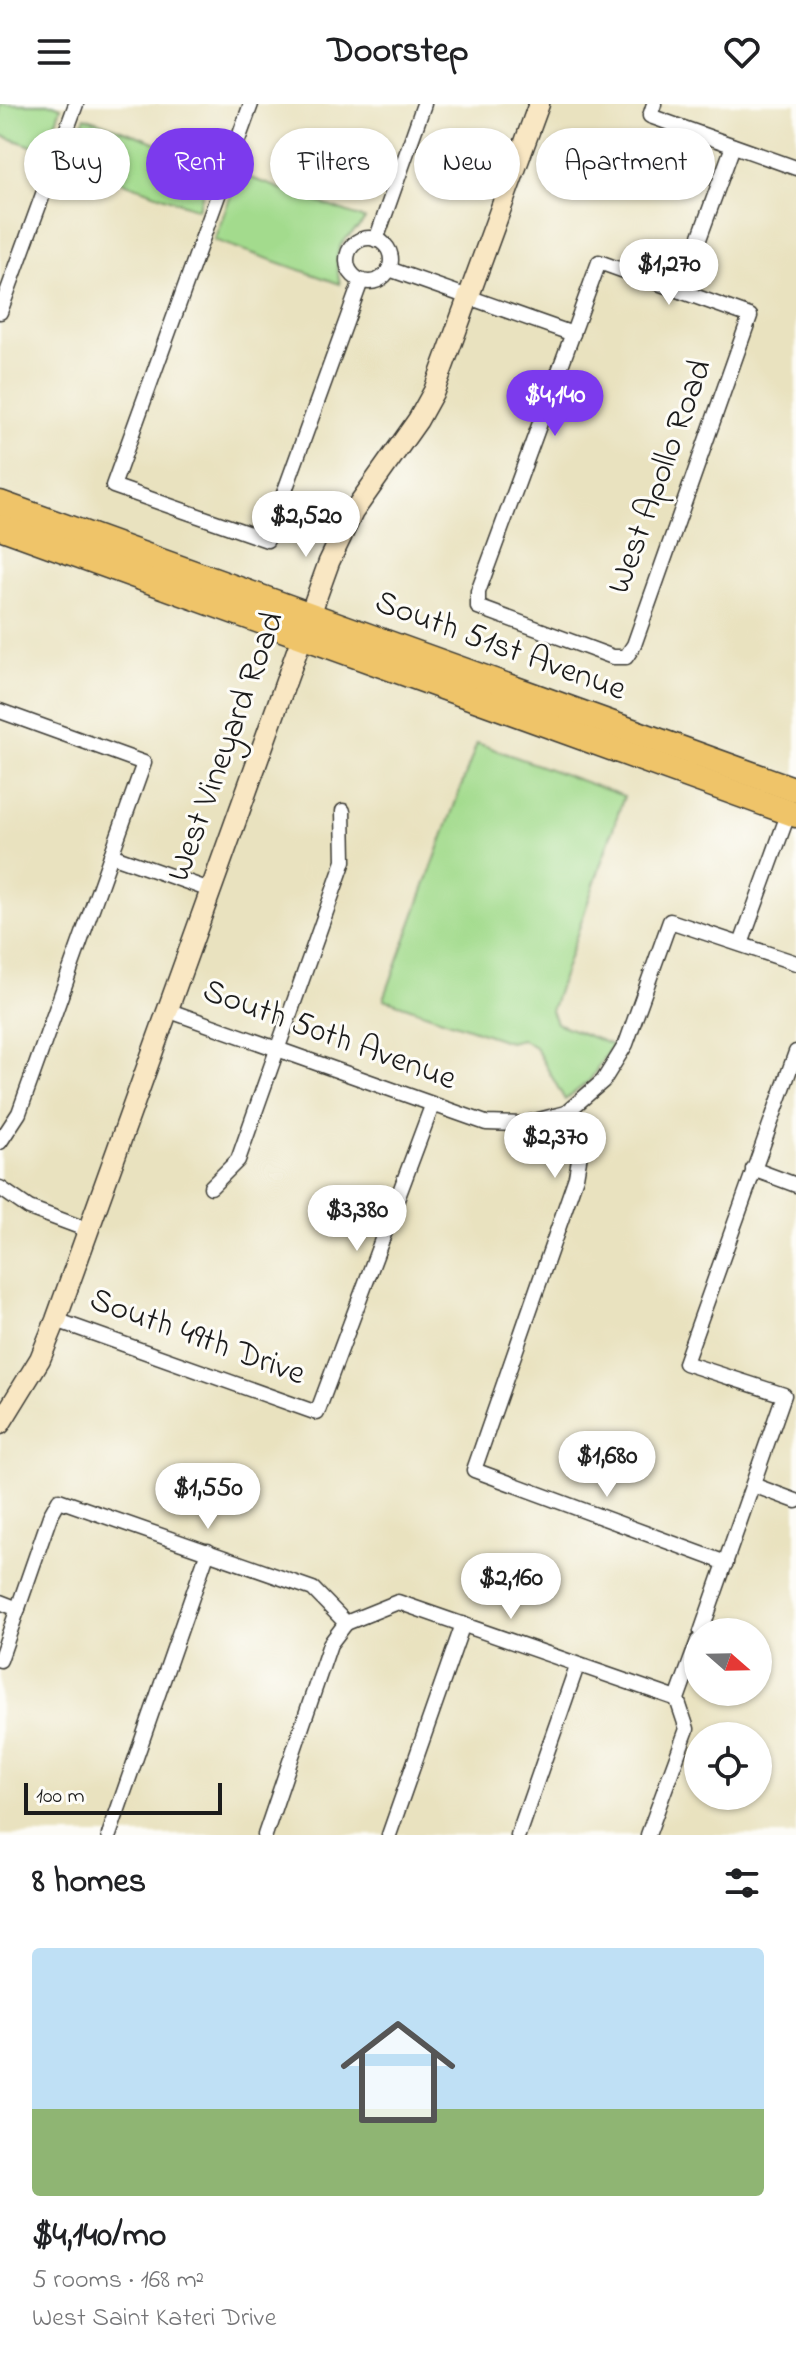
<!DOCTYPE html>
<html lang="en">
<head>
<meta charset="utf-8">
<style>
  :root { --surface:#fff; --page:#f6f6f6; --text:#202124; --muted:#757577; --line:#e0e0e0; --accent:#7c3aed }
  body { margin:0; font-family:"Indie Flower",sans-serif; background:var(--page); color:var(--text); height:100vh; display:flex; flex-direction:column; font-size:30px; white-space:nowrap }
  * { box-sizing:border-box; margin:0 }
  p { font-size:26px; color:var(--muted) }
  .icon { flex:none; width:44px; height:44px; fill:none; stroke:currentColor; stroke-width:2; stroke-linecap:round; stroke-linejoin:round }
  .map { position:relative; height:1731px; overflow:hidden }
  .panel { display:flex; flex-direction:column; background:var(--surface); flex:1 }
  .panel>* { flex:none }
  .top-card { position:absolute; left:24px; top:24px; width:748px; height:72px; display:flex; gap:16px }
  .needle { width:52px; rotate:110deg }
  .fabs { position:absolute; left:684px; top:1514px; display:grid; gap:16px }
  .fabs a { display:grid; place-items:center; width:88px; height:88px; border-radius:50%; background:var(--surface); box-shadow:0 2px 6px #0004; font-size:40px }
  .scale { position:absolute; left:24px; bottom:20px; width:198px; box-sizing:border-box; padding-left:8px; border:4px solid #1c1c1c; border-top:0; font-size:22px; line-height:28px; white-space:nowrap; color:#1c1c1c; -webkit-text-stroke:6px #fdfcf7; paint-order:stroke }
  .price { position:absolute; translate:-50% -68px; padding:0 18px; border-radius:28px; background:#fff; color:#222; font-size:26px; line-height:52px; filter:drop-shadow(0 2px 4px #0008) }
  .price::after { content:''; position:absolute; left:50%; top:48px; width:24px; height:18px; margin-left:-12px; background:inherit; clip-path:polygon(0 0,100% 0,50% 100%) }
  .price.active { background:var(--accent); color:#fff }
  ul { padding:0; list-style:none }
  li { display:grid; align-content:center; gap:16px; height:424px; padding:0 32px }
  li+li { border-top:2px solid var(--line) }
  li span { display:grid; place-items:center; height:248px; border-radius:8px; color:#555 }
  li>.icon { margin-inline-start:auto }
  span .icon { width:144px; height:144px; fill:#fffc; stroke-width:1 }
  li b { font-size:34px }
  h2 { display:flex; justify-content:space-between; align-items:center; height:96px; padding:0 32px; font-size:34px }
  .tag { padding:0 28px; border-radius:36px; background:var(--surface); box-shadow:0 2px 6px #0004; font-size:28px; line-height:72px }
  .tag.active { background:var(--accent); color:#fff }
  header { display:flex; justify-content:space-between; align-items:center; height:104px; padding:0 32px; background:var(--surface); font-size:36px; font-weight:800 }
  .map>svg:first-child { display:block }
  .green { fill:#a3db8d; stroke:#607c54; stroke-width:2 }
  .lines { fill:none; stroke-linecap:round; stroke-linejoin:round }
  .street-casing { stroke:#3b3a34; stroke-width:17 }
  .secondary-casing { stroke:#3b3a34; stroke-width:23 }
  .primary-casing { stroke:#3b3a34; stroke-width:27 }
  .street { stroke:#fff; stroke-width:14 }
  .secondary { stroke:#f9e7c3; stroke-width:20 }
  .primary { stroke:#efc469; stroke-width:24 }
  .labels { text-anchor:middle; dominant-baseline:central; stroke-width:6; stroke-linejoin:round; paint-order:stroke }
  .street-label { font-size:34px; fill:#1c1c1c; stroke:#fdfcf7 }
</style>
</head>
<body>
<header><svg class="icon" aria-label="menu" viewBox="0 0 24 24"><path d="M4 6h16M4 12h16M4 18h16"/></svg>Doorstep<svg class="icon" aria-label="heart" viewBox="0 0 24 24"><path d="M12 20l-8-8c-3-5 5-10 8-4 3-6 11-1 8 4z"/></svg></header>
<div class="map">
<svg width="796" height="1731" viewBox="0 0 796 1731">
  <rect width="100%" height="100%" fill="#fdfcf7"/>
  <filter id="ink" filterUnits="userSpaceOnUse"><feTurbulence type="fractalNoise" baseFrequency=".0125" numOctaves="2"/><feDisplacementMap in="SourceGraphic" scale="16" xChannelSelector="R" yChannelSelector="G"/><feConvolveMatrix kernelMatrix="1 2 1 2 8 2 1 2 1" color-interpolation-filters="sRGB"/></filter>
  <filter id="wash" filterUnits="userSpaceOnUse"><feTurbulence type="fractalNoise" baseFrequency=".006" numOctaves="4" result="noise"/><feDisplacementMap in="SourceGraphic" scale="32" xChannelSelector="R" yChannelSelector="G"/><feGaussianBlur stdDeviation="1.8" result="paint"/><feColorMatrix in="noise" values="0 0 0 0 0 0 0 0 0 0 0 0 0 0 0 0 0 1.4 0 .05"/><feComposite in="paint" operator="in"/></filter>
  <g filter="url(#wash)">
    <rect width="100%" height="100%" fill="#e9e2bf"/>
    <g class="green">
      <polygon points="0,0 53,0 61,3 46,47 0,31"/>
      <polygon points="85,13 213,59 198,105 68,58"/>
      <path d="M239 70 365 115C361 123 357 124 351 130 333 143 336 161 340 180L214 136Z"/>
      <polygon points="477,639 624,692 551,907 556,919 612,941 590,976 565,996 535,943 521,935 509,938 384,895"/>
    </g>
  </g>
  <g filter="url(#ink)">
    <g class="lines">
      <defs>
        <g id="street">
          <polyline points="251,0 113,382 267,436 361,177"/>
          <polyline points="654,0 650,12 796,64"/>
          <circle cx="369" cy="156" r="22"/>
          <polyline points="376,136 424,0"/>
          <polygon points="599,158 750,212 634,541 626,553 613,553 478,503 478,488"/>
          <polyline points="389,165 573,230"/>
          <polyline points="680,187 733,42"/>
          <polyline points="0,208 76,0"/>
          <polyline points="0,607 144,659 19,1009 0,1038"/>
          <polyline points="111,751 210,786"/>
          <polyline points="741,840 790,705"/>
          <polyline points="167,906 486,1019 523,1020 566,1009"/>
          <polyline points="753,1065 796,1081"/>
          <polyline points="211,1083 238,1056 344,757 343,707"/>
          <polyline points="0,1084 29,1104 88,1126"/>
          <polyline points="56,1216 317,1309 432,1002"/>
          <polyline points="753,1381 796,1397"/>
          <polyline points="726,1459 474,1366 576,1073 582,1038 566,1009 603,977 626,940 670,817 796,859"/>
          <polyline points="0,1498 18,1505"/>
          <polyline points="346,1519 398,1498 677,1595"/>
          <polyline points="701,1528 784,1291 685,1259 796,948"/>
          <polyline points="0,1556 50,1412 59,1396 313,1485 346,1519"/>
          <polyline points="109,1731 208,1447"/>
          <polyline points="265,1731 330,1540 346,1519"/>
          <polyline points="389,1731 463,1520"/>
          <polyline points="518,1731 577,1562"/>
          <polyline points="648,1731 687,1625 677,1595 698,1537"/>
        </g>
        <polyline id="secondary" points="0,1320 40,1255 56,1216 329,458 353,408 418,316 434,287 539,0"/>
        <g id="primary">
          <polyline points="0,399 796,686"/>
          <polyline points="0,423 796,711"/>
        </g>
      </defs>
      <use href="#street" class="street-casing"/>
      <use href="#secondary" class="secondary-casing"/>
      <use href="#primary" class="primary-casing"/>
      <use href="#street" class="street"/>
      <use href="#secondary" class="secondary"/>
      <use href="#primary" class="primary"/>
    </g>
  </g>
  <g class="labels">
    <g class="street-label">
      <text transform="translate(661 373) rotate(-70)">West Apollo Road</text>
      <text transform="translate(500 543) rotate(20)">South 51st Avenue</text>
      <text transform="translate(227 643) rotate(-70)">West Vineyard Road</text>
      <text transform="translate(329 932) rotate(20)">South 50th Avenue</text>
      <text transform="translate(197 1234) rotate(20)">South 49th Drive</text>
    </g>
  </g>
</svg>
<div class="fabs">
<a><svg class="needle" viewBox="-14 -14 28 28"><path d="M0-13l5 13h-10z" fill="#e53935"/><path d="M0 13l5-13h-10z" fill="#757577"/></svg></a>
<a><svg class="icon" aria-label="locate" viewBox="0 0 24 24"><circle cx="12" cy="12" r="6"/><path d="M12 2v4M12 18v4M2 12h4M18 12h4"/></svg></a>
</div>
<div class="scale">100 m</div>
<b class="price" style="left:669px;top:203px">$1,270</b>
<b class="price active" style="left:555px;top:334px">$4,140</b>
<b class="price" style="left:306px;top:455px">$2,520</b>
<b class="price" style="left:555px;top:1076px">$2,370</b>
<b class="price" style="left:357px;top:1149px">$3,380</b>
<b class="price" style="left:607px;top:1395px">$1,680</b>
<b class="price" style="left:208px;top:1427px">$1,550</b>
<b class="price" style="left:511px;top:1517px">$2,160</b>
<div class="top-card">
<a class="tag">Buy</a>
<a class="tag active">Rent</a>
<a class="tag">Filters</a>
<a class="tag">New</a>
<a class="tag">Apartment</a>
</div>
</div>
<section class="panel">
<h2>8 homes<svg class="icon" aria-label="filters" viewBox="0 0 24 24"><path d="M4 7h16M4 17h16"/><circle cx="9" cy="7" r="2"/><circle cx="15" cy="17" r="2"/></svg></h2>
<ul>
<li><span style="background:linear-gradient(#bfe0f5 65%,#8fb573 0)"><svg class="icon" aria-label="home" viewBox="0 0 24 24"><path d="M3 11l9-7 9 7M6 9v11h12V9"/></svg></span><div><b>$4,140/mo</b><p>5 rooms · 168 m²</p><p>West Saint Kateri Drive</p></div></li>
</ul>
</section>
</body>
</html>
